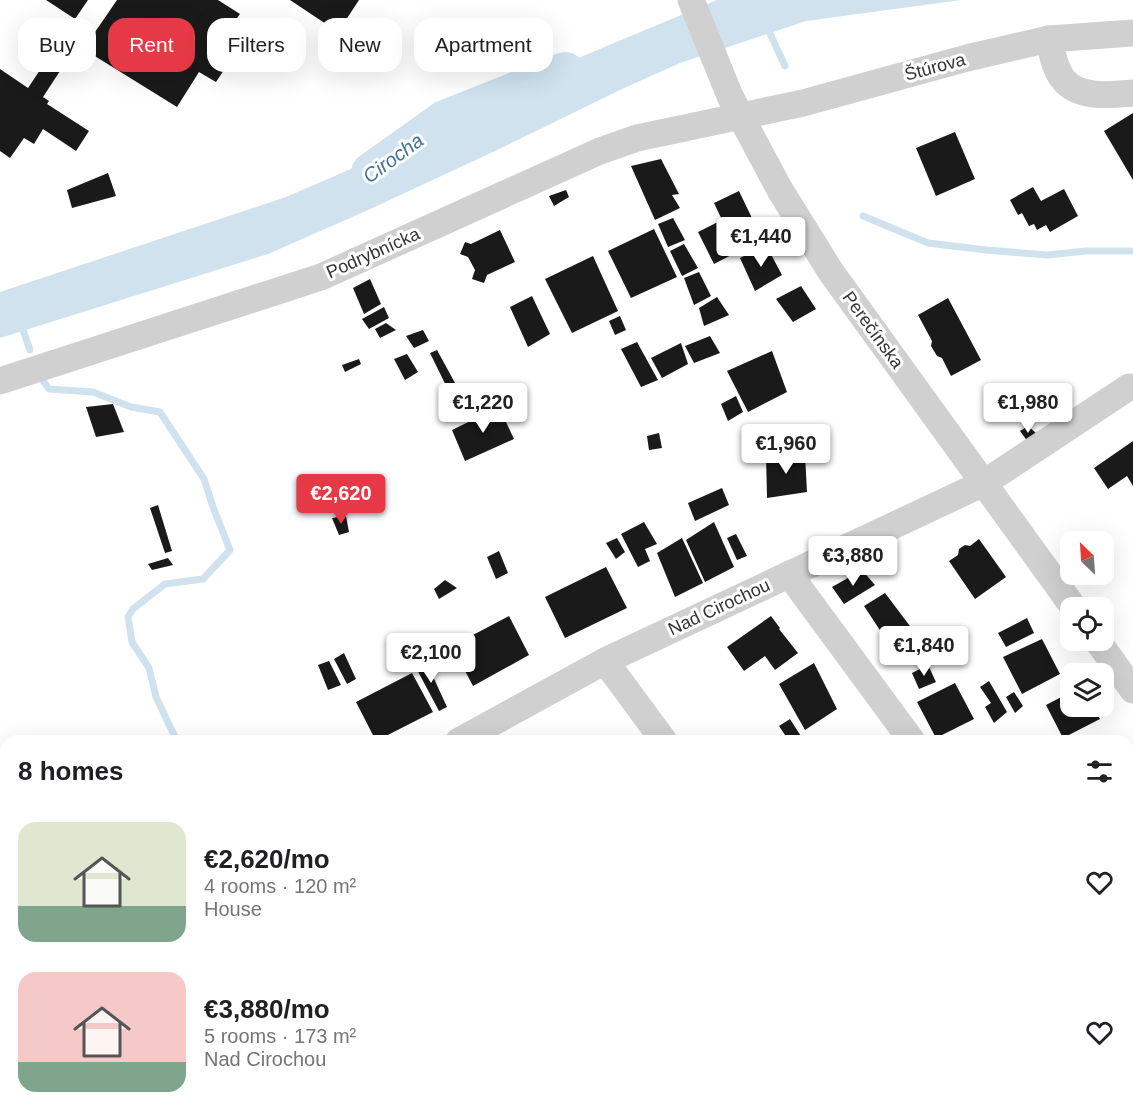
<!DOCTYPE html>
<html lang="en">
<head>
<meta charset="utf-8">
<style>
  :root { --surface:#fff; --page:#f6f6f6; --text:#202124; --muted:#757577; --accent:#e63946 }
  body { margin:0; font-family:Arial,sans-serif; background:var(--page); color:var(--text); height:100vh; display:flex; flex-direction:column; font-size:22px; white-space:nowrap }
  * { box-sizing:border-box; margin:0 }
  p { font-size:20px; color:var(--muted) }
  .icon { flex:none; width:33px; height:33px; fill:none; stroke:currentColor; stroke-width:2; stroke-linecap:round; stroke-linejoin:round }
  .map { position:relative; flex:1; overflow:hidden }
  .sheet { position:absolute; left:0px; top:735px; width:1134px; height:386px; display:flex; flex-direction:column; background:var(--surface); border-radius:18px 18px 0 0; box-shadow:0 6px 24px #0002 }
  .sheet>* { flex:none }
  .hud { position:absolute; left:18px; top:18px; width:600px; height:54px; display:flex; gap:12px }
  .needle { width:39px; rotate:335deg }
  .controls { position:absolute; left:1060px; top:531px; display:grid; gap:12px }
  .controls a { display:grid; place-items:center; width:54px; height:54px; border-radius:12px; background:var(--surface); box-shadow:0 6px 24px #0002; font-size:30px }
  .price { position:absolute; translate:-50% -51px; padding:0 14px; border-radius:6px; background:#fff; color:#222; font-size:20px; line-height:39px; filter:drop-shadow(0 2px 3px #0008) }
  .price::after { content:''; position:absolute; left:50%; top:36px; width:18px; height:14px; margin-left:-9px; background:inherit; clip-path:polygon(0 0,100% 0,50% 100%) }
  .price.active { background:var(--accent); color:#fff }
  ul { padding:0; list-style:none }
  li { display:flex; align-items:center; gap:18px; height:150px; padding:0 18px }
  li span { display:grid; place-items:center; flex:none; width:168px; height:120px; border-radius:18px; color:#555 }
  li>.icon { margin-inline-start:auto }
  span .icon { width:72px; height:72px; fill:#fffc; stroke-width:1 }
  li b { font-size:26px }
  h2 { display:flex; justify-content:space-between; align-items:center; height:72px; padding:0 18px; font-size:26px }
  .pill { padding:0 21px; border-radius:18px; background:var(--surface); box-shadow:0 6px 24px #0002; font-size:21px; line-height:54px }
  .pill.active { background:var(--accent); color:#fff }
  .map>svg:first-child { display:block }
  .water { fill:#cfe2ee }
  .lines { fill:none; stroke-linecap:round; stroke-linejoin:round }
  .stream { stroke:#cfe2ee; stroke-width:7 }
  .river { stroke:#cfe2ee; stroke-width:42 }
  .building { fill:#1a1a1a }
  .minor { stroke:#d0d0d0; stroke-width:27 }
  .labels { text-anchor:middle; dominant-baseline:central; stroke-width:6; stroke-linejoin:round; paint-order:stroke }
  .street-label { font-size:18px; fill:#333; stroke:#fff }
  .water-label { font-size:20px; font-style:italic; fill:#3f7597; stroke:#fff }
</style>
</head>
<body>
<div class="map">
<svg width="1133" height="1120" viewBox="0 0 1133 1120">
  <rect width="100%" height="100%" fill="#fff"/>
  <polygon class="water" points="717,0 961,0 806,21 680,63 622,89 495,151 366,211 268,254 0,338 0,292 286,197 467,119 583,56"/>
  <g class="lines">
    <g class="stream">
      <polyline points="766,25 785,66"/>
      <polyline points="863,216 928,243 986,250 1047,255 1086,251 1133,251"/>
      <polyline points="21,324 30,350"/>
      <polyline points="39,375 49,389 93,392 131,407 160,412 204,479 213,507 230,550 203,579 165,584 133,609 128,617 132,642 149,668 156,697 177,741"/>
    </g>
    <polyline class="river" points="372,173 445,121 565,73"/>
  </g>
  <g class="building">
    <polygon points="46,0 88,0 75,19"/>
    <polygon points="117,0 218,0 240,14 226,33 242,43 216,82 199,72 177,107 77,45 43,97 49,101 47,104 89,131 76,151 43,129 34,144 24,138 10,158 0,151 0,69 28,88 72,22 93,35"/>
    <polygon points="290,0 359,0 338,32"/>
    <polygon points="1133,113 1133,180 1104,131"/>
    <polygon points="955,132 975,179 936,196 916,148"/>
    <polygon points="661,159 679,194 672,195 680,208 655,220 631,166"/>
    <polygon points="108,173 116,196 72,208 67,190"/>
    <polygon points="1033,187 1041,201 1064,189 1078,216 1050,232 1046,225 1037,230 1034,224 1029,226 1022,213 1018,215 1010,200"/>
    <polygon points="566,190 569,197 554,206 549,196"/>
    <polygon points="739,191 762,239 714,264 698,232 722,220 714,203"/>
    <polygon points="673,218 685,240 668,247 658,224"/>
    <polygon points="654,229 677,277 631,298 608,251"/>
    <polygon points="500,230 515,262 487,275 484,283 472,279 475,270 468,257 460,254 465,242 471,244"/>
    <polygon points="684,244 698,268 682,276 670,251"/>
    <polygon points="766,245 782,275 755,291 740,258"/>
    <polygon points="593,256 618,311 572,333 545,279"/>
    <polygon points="699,272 711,296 694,305 684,278"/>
    <polygon points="370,279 381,304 364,314 353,288"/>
    <polygon points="801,286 816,309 793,322 776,299"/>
    <polygon points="532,296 550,334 528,347 510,307"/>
    <polygon points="717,297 729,315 704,326 699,308"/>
    <polygon points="948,298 981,360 951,376 942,358 937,356 931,346 932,341 918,315"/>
    <polygon points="384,307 389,318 369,329 362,319"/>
    <polygon points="620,316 626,330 615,335 609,321"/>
    <polygon points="386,323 396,330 380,338 375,329"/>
    <polygon points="423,330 429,341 414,348 406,336"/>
    <polygon points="710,336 720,353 694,363 685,346"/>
    <polygon points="637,342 658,380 641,387 621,349"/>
    <polygon points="681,343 688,364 662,378 651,358"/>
    <polygon points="437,350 466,403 455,404 430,353"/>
    <polygon points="772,351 787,392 748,412 727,371"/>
    <polygon points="407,354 418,372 405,380 394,359"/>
    <polygon points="359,359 361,364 345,372 342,365"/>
    <polygon points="736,396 743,412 728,421 721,404"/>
    <polygon points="113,404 124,432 96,437 86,407"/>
    <polygon points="449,405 454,415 443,421 439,414"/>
    <polygon points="499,407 514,439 465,461 452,430"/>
    <polygon points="1028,426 1037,434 1028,442 1020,431"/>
    <polygon points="659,433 662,448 649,450 647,436"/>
    <polygon points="1133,441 1133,486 1127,476 1108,489 1094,468"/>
    <polygon points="766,455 805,455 807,492 767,498"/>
    <polygon points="722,488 729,505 695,521 688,503"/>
    <polygon points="158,505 172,551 165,553 150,508"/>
    <polygon points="346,516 349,532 339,535 332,518"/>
    <polygon points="644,522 657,544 645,549 650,561 638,567 621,534"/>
    <polygon points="714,522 734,567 705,582 686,540"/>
    <polygon points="736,534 747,556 737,560 727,538"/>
    <polygon points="617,538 625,552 616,559 606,543"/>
    <polygon points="682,538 703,583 675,597 657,553"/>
    <polygon points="979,539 1006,577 975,599 949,561 958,555 959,549 965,545 970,546"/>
    <polygon points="499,551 508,573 496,579 487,557"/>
    <polygon points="168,558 173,565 152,570 148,564"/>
    <polygon points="606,567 627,608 565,638 545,597"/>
    <polygon points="862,570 875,585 844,604 832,587"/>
    <polygon points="445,580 457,588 439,599 434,589"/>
    <polygon points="885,593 916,634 895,653 864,606"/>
    <polygon points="509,616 529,655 473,686 452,646"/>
    <polygon points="771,616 780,628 779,629 798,653 775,670 765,656 744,671 727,647"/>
    <polygon points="1027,618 1034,633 1006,647 998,633"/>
    <polygon points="1042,639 1060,674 1022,694 1003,657"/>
    <polygon points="344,653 356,679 347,684 334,659"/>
    <polygon points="425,659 447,707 439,711 414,664"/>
    <polygon points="329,661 341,685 328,690 318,665"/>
    <polygon points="814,663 837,709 805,730 779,684"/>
    <polygon points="928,665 936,682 919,689 912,673"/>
    <polygon points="412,673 433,712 376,741 356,702"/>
    <polygon points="989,681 1007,712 994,723 985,707 991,703 980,687"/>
    <polygon points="955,683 974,719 936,738 917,702"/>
    <polygon points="1014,692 1023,706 1015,713 1006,697"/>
    <polygon points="1071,692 1071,706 1093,706 1100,719 1063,738 1046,705"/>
    <polygon points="790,719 804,741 789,741 779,726"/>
    <polygon points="1133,797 1133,835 1128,837 1128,799"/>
    <polygon points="6,884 6,901 0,903 0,886"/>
    <polygon points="62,1114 86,1114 88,1120 65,1120"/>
    <polygon points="780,1114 793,1114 793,1120 769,1120 769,1118"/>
  </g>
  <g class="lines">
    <g class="minor">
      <polyline points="691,0 730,96 741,117 780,190 831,272 1074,608"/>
      <path d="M1049 39C1052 52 1054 68 1063 79 1078 99 1111 95 1133 93"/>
      <polyline points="0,381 321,277 600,151 637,138 803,103 967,58 1049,39 1133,33"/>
      <polyline points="789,574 912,741"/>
      <polyline points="1097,640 1133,690"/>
      <polyline points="605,661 664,741"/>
      <polyline points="459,741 605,661 984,483 1129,387"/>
      <polyline points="0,959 6,958"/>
      <polyline points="684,1114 687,1120"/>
      <polyline points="878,1114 879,1120"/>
      <polyline points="1046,1114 1046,1120"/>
    </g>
  </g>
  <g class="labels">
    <g class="street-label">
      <text transform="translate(935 67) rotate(-15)">Štúrova</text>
      <text transform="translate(373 253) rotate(-24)">Podrybnícka</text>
      <text transform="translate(873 330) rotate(54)">Perečínska</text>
      <text transform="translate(719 607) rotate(-25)">Nad Cirochou</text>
    </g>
    <g class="water-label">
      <text transform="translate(393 158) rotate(-36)">Cirocha</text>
    </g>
  </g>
</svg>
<div class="controls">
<a><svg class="needle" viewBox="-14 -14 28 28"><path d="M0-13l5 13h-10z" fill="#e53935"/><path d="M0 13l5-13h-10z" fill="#757577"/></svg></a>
<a><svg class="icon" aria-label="locate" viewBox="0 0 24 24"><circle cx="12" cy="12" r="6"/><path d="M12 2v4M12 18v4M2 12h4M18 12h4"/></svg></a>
<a><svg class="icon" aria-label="layers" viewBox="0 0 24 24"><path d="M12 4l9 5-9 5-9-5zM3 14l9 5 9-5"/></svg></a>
</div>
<b class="price" style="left:761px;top:268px">€1,440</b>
<b class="price" style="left:483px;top:434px">€1,220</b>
<b class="price" style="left:1028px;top:434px">€1,980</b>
<b class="price" style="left:786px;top:475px">€1,960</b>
<b class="price active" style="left:341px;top:525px">€2,620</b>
<b class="price" style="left:853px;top:587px">€3,880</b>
<b class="price" style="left:924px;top:677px">€1,840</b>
<b class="price" style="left:431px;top:684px">€2,100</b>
<div class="hud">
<a class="pill">Buy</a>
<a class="pill active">Rent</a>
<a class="pill">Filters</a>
<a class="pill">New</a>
<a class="pill">Apartment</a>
</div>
<section class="sheet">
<h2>8 homes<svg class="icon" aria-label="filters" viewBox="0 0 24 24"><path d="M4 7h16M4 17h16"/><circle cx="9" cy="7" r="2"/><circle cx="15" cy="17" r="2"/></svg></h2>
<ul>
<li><span style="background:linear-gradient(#dfe7d0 70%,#7fa58c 0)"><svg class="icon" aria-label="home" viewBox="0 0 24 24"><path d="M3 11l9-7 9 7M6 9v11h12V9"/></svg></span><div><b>€2,620/mo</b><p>4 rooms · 120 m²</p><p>House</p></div><svg class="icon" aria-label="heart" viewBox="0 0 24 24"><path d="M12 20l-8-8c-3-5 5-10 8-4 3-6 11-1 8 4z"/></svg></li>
<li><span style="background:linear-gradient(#f6c9c9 75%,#7fa58c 0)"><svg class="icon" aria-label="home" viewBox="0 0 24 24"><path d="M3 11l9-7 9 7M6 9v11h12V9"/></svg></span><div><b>€3,880/mo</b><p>5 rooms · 173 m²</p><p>Nad Cirochou</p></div><svg class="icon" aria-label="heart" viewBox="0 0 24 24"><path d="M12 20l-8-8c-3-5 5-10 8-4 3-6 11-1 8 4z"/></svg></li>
</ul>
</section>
</div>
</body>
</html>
